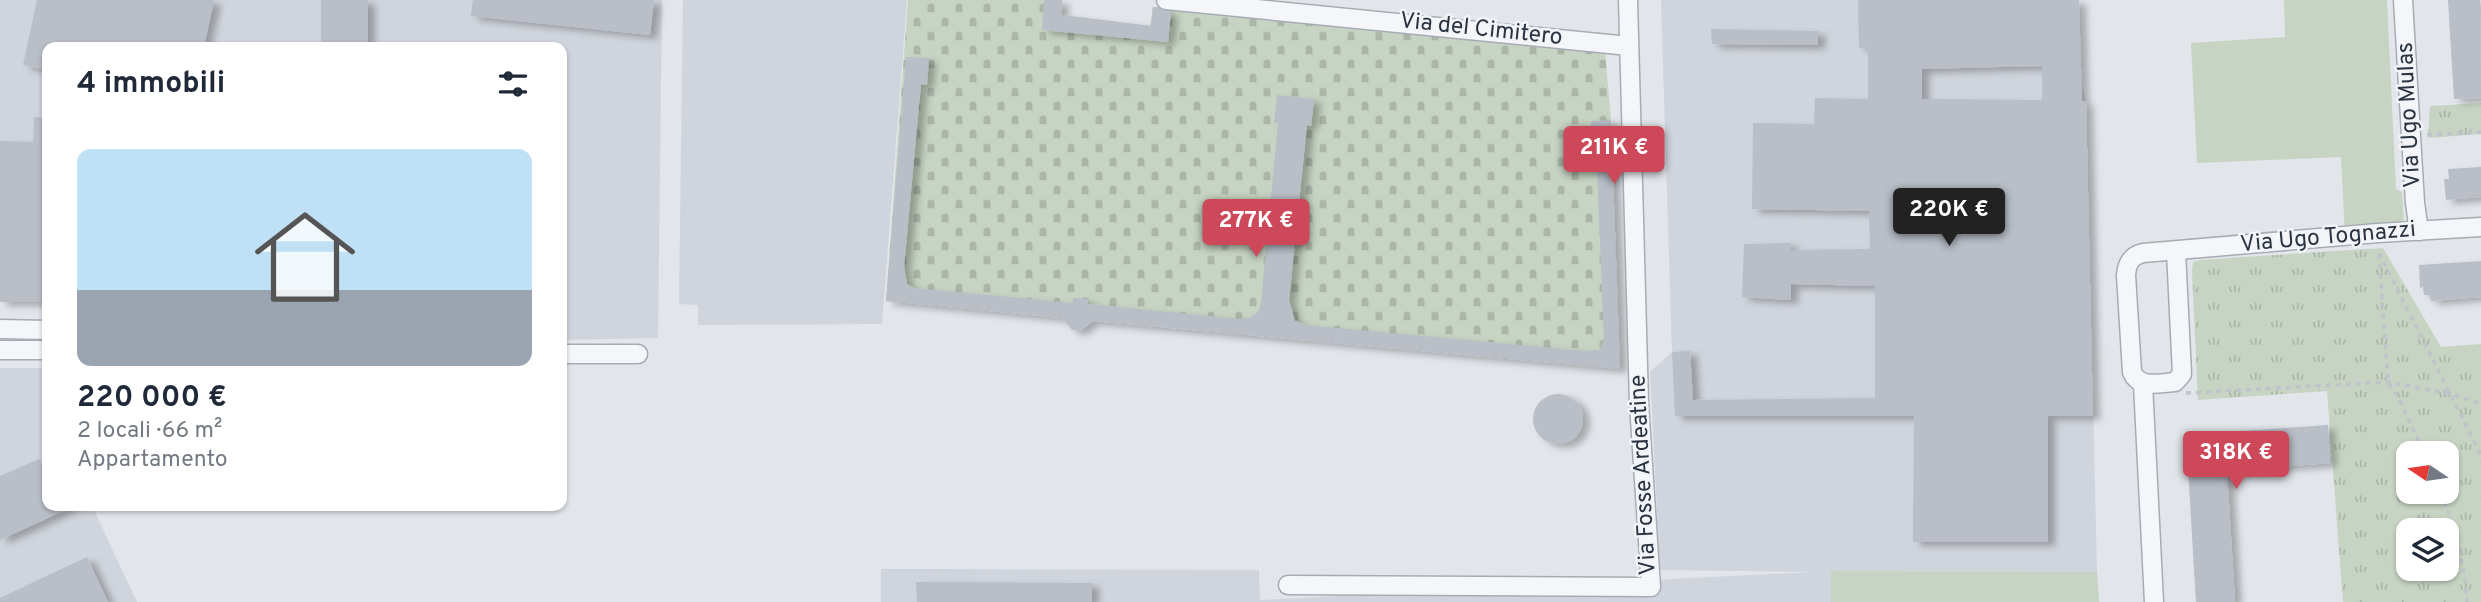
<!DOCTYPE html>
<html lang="it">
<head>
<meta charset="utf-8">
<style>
  :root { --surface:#fff; --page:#f6f6f7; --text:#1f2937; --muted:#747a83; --line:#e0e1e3; --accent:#cd495a }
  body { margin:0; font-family:Overpass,sans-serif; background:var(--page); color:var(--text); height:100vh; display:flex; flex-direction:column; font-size:26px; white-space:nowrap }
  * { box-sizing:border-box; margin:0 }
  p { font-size:23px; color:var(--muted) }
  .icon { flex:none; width:38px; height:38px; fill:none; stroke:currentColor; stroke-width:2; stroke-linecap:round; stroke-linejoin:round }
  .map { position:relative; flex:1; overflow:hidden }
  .side { position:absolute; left:42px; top:42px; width:525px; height:469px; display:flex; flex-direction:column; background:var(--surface); border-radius:14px; box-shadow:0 2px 5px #0004 }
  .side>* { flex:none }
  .needle { width:46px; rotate:283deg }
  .controls { position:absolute; left:2396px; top:441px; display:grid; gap:14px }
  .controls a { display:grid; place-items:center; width:63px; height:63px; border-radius:14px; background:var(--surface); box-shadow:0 2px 5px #0004; font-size:35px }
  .price { position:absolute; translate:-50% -60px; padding:0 16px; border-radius:7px; background:var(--accent); color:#fff; font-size:23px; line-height:46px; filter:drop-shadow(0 2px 4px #0008) }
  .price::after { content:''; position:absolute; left:50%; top:42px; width:21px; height:16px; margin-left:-10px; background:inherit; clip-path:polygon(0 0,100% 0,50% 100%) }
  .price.selected { background:#222; color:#fff }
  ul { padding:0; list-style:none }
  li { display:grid; align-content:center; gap:14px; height:371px; padding:0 35px }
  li+li { border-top:2px solid var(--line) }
  li span { display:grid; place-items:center; height:217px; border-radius:14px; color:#555 }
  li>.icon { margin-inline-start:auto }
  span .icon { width:126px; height:126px; fill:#fffc; stroke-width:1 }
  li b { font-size:30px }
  h2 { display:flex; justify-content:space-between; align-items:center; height:84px; padding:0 35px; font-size:30px }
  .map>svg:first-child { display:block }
  .built { fill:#d0d4dc }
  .green { fill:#c7d4c3 }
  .cemetery { fill:url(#cemetery-stones) }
  .park { fill:url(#park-tufts); fill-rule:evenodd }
  .building { fill:#b9bec7; fill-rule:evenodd; filter:url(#shadow) }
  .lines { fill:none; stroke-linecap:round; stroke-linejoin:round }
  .minor-casing { stroke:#a7acb4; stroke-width:21 }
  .path { stroke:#c0c3c9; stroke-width:3.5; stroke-dasharray:5 5; stroke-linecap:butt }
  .minor { stroke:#f5f6f9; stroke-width:18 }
  .labels { text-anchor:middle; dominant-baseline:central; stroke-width:5; stroke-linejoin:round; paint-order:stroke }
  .street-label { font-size:23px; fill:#2a3342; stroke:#f2f4f8 }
</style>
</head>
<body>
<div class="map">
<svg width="2481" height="602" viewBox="0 0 2481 602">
  <defs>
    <pattern id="cemetery-stones" width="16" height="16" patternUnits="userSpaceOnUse" patternTransform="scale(1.75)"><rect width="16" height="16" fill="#c7d4c3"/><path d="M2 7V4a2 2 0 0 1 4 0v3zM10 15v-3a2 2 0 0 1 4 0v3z" fill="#abb6a9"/></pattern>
    <pattern id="park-tufts" width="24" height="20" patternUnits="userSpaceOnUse" patternTransform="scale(1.75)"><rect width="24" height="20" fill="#c7d4c3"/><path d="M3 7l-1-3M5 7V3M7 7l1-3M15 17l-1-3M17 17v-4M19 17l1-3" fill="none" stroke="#abb6a9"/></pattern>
    <filter id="shadow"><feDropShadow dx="7" dy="4" stdDeviation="3.5" flood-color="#0004"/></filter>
  </defs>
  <rect width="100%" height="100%" fill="#e2e5ea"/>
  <g class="built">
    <polygon points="0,0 662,0 658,338 562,340 562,47 47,47 47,302 0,302"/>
    <polygon points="683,0 907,0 882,324 698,325 698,305 679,304"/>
    <polygon points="1661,0 2079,0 2082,84 2086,101 2097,572 1831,571 1831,602 881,602 881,569 1259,570 1260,600 1812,572 1660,570 1650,372 1672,352"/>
    <polygon points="0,368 47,368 47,506 92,506 137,602 0,602"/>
  </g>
  <g class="green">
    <polygon points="2284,0 2387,0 2396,189 2402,192 2404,224 2345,237 2341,157 2197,163 2191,43 2285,37"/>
    <polygon points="1831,571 2097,572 2099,602 1831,602"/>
  </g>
  <polygon class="cemetery" points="908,0 1062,0 1061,15 1150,26 1153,7 1605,52 1611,120 1620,369 886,301"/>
  <g class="park">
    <polygon points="2481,103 2481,134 2428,138 2430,106"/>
    <path d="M2383 248 2441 347 2481 344V602H2343L2327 391 2198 400 2192 271 2193 262 2200 260ZM2446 453V492H2408V453ZM2446 530V569H2408V530Z"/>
  </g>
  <g class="building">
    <polygon points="37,0 214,0 204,47 47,47 47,70 23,65"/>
    <rect x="321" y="0" width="47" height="47"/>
    <polygon points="473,0 654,0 650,35 471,16"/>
    <polygon points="1044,0 1062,0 1061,15 1151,26 1153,7 1157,7 1171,12 1168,42 1042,30"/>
    <path d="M1858 0H2079L2082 101H2086L2093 416H2048V542H1913L1914 416H1675L1672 352 1690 351 1693 400 1875 398V286L1791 284V300L1742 297 1744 244 1791 243V250L1870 249 1869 211 1752 209 1753 123 1814 124 1815 98 1868 99V47L1859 48ZM2042 66V100L1922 99V69Z"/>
    <polygon points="2448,0 2480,0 2481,98 2454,99"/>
    <polygon points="1711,29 1818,31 1818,45 1712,44"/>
    <polygon points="906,57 929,58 927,85 921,84 904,267 907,284 914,288 1073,303 1073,298 1088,299 1088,304 1241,319 1251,317 1258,312 1261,303 1278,123 1274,123 1277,95 1314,99 1311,126 1307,125 1289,300 1295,321 1305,325 1586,351 1600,350 1604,340 1596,145 1591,146 1591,121 1611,120 1620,369 1093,321 1080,331 1072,330 1062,318 886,301"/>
    <polygon points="34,117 47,118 47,302 0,302 0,141 33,142"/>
    <polygon points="2481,167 2481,197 2446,200 2444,179 2449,179 2448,169"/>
    <polygon points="2481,261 2481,297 2431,301 2430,295 2424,295 2423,287 2420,288 2419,265"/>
    <circle cx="1558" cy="419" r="25"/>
    <polygon points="2328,425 2330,463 2227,471 2235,602 2196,602 2186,435"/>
    <polygon points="39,459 47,475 47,506 74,506 0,540 0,476"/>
    <polygon points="87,557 108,602 0,602 0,598"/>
    <polygon points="916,582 1092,583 1092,602 917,602"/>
  </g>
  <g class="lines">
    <defs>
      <g id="minor">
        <polyline points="1166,0 1629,46"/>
        <polyline points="2403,0 2415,203 2419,231"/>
        <path d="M2176 251 2182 374 2175 382C2159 383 2139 389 2132 372L2126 275C2127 263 2131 256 2143 253L2378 233 2481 227"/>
        <polyline points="0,329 47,330"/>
        <polyline points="0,350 47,350"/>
        <polyline points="562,354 638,354"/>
        <polyline points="2143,384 2154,602"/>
        <polyline points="1288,585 1651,587 1639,404 1628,0"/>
      </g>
    </defs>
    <use href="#minor" class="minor-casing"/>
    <g class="path">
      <polyline points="2427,135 2481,132"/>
      <polyline points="2379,253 2481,455"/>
      <polyline points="2379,254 2388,382 2398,397 2424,453"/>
      <polyline points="2186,393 2388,382 2451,394 2481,404"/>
      <path d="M2440 492C2456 528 2464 562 2467 602"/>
    </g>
    <use href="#minor" class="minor"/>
  </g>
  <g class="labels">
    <g class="street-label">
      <text transform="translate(1481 30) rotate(6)">Via del Cimitero</text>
      <text transform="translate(2410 115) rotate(-93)">Via Ugo Mulas</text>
      <text transform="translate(2328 238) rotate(-5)">Via Ugo Tognazzi</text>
      <text transform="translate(1644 475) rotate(-93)">Via Fosse Ardeatine</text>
    </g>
  </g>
</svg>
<div class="controls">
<a><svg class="needle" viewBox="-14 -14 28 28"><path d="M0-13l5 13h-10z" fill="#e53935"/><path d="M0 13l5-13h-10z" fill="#747a83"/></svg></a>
<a><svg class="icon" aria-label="layers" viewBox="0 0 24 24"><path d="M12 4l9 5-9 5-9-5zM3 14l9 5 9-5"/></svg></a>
</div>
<b class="price" style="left:1614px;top:186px">211K €</b>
<b class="price selected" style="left:1949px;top:248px">220K €</b>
<b class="price" style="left:1256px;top:259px">277K €</b>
<b class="price" style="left:2236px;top:491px">318K €</b>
<section class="side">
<h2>4 immobili<svg class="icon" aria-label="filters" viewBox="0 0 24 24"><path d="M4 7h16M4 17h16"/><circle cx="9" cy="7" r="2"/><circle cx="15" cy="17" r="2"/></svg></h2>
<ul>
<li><span style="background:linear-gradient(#bfe0f5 65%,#9aa5b1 0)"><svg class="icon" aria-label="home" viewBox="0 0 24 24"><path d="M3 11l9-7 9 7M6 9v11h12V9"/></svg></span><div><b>220 000 €</b><p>2 locali · 66 m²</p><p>Appartamento</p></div></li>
</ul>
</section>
</div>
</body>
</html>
